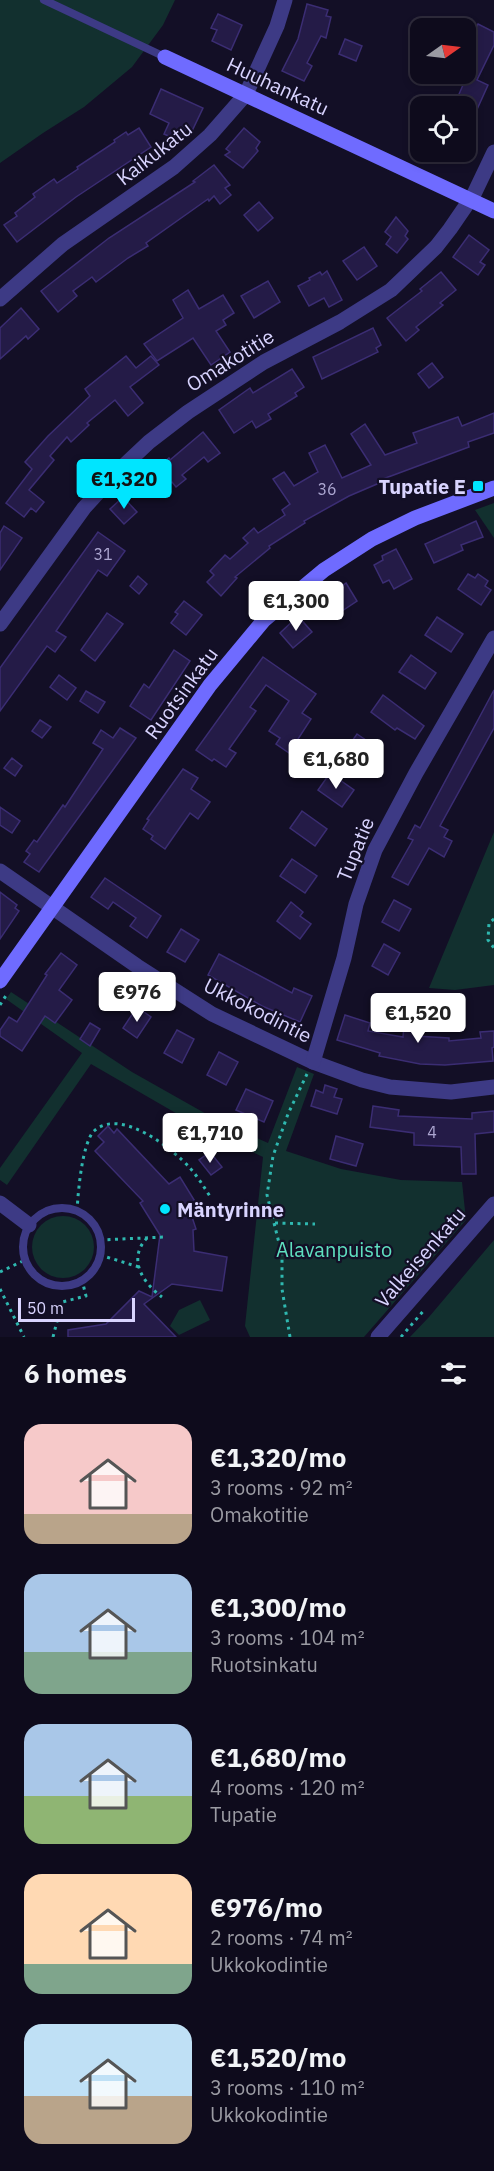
<!DOCTYPE html>
<html lang="en">
<head>
<meta charset="utf-8">
<style>
  :root { --surface:#0e0b1c; --page:#1c1929; --text:#f1f3f6; --muted:#9b9ba3; --line:#2e2b3b; --accent:#00e5ff }
  body { margin:0; font-family:"IBM Plex Sans",sans-serif; background:var(--page); color:var(--text); height:100vh; display:flex; flex-direction:column; font-size:22px; white-space:nowrap }
  * { box-sizing:border-box; margin:0 }
  p { font-size:20px; color:var(--muted) }
  .icon { flex:none; width:33px; height:33px; fill:none; stroke:currentColor; stroke-width:2; stroke-linecap:round; stroke-linejoin:round }
  .map { position:relative; height:1337px; overflow:hidden }
  .panel { display:flex; flex-direction:column; background:var(--surface); flex:1 }
  .panel>* { flex:none }
  .needle { width:39px; rotate:76deg }
  .controls { position:absolute; left:410px; top:18px; display:grid; gap:12px }
  .controls a { display:grid; place-items:center; width:66px; height:66px; border-radius:12px; background:var(--surface); box-shadow:0 3px 9px #0003,0 0 0 2px var(--line); font-size:30px }
  .scale { position:absolute; left:18px; bottom:15px; width:117px; box-sizing:border-box; padding-left:6px; border:3px solid #d9d4ff; border-top:0; font-size:16px; line-height:21px; white-space:nowrap; color:#d9d4ff; -webkit-text-stroke:4px #130f26; paint-order:stroke }
  .price { position:absolute; translate:-50% -51px; padding:0 14px; border-radius:6px; background:#fff; color:#222; font-size:20px; line-height:39px; filter:drop-shadow(0 2px 3px #0008) }
  .price::after { content:''; position:absolute; left:50%; top:36px; width:18px; height:14px; margin-left:-9px; background:inherit; clip-path:polygon(0 0,100% 0,50% 100%) }
  .price.on { background:var(--accent); color:#111 }
  ul { padding:0; list-style:none }
  li { display:flex; align-items:center; gap:18px; height:150px; padding:0 24px }
  li span { display:grid; place-items:center; flex:none; width:168px; height:120px; border-radius:18px; color:#555 }
  li>.icon { margin-inline-start:auto }
  span .icon { width:72px; height:72px; fill:#fffc; stroke-width:1 }
  li b { font-size:26px }
  h2 { display:flex; justify-content:space-between; align-items:center; height:72px; padding:0 24px; font-size:26px }
  .map>svg:first-child { display:block }
  .green { fill:#12302f }
  .building { fill:#241b47; stroke:#3b2d73; stroke-width:1.5 }
  .lines { fill:none; stroke-linecap:round; stroke-linejoin:round }
  .path { stroke:#2fb8b0; stroke-width:3; stroke-dasharray:3 4.5; stroke-linecap:butt }
  .lane { stroke:#3d3a85; stroke-width:8 }
  .street { stroke:#3d3a85; stroke-width:15 }
  .secondary { stroke:#6f6bff; stroke-width:15 }
  .poi-dot { fill:#00e5ff; stroke:#130f26; stroke-width:2 }
  .labels { text-anchor:middle; dominant-baseline:central; stroke-width:4.5; stroke-linejoin:round; paint-order:stroke }
  .number-label { font-size:16px; fill:#aca6d1 }
  .street-label { font-size:20px; fill:#d9d4ff; stroke:#130f26 }
  .poi-label { font-size:20px; font-weight:bold; fill:#d9d4ff; stroke:#130f26; text-anchor:end }
  .park-label { font-size:20px; fill:#5fe0c0; stroke:#130f26 }
</style>
</head>
<body>
<div class="map">
<svg width="494" height="1337" viewBox="0 0 494 1337">
  <rect width="100%" height="100%" fill="#130f26"/>
  <g class="green">
    <polygon points="0,0 175,0 163,25 132,67 84,107 43,133 0,163"/>
    <polygon points="494,503 494,538 475,510"/>
    <polygon points="494,832 494,985 455,990 429,988"/>
    <polygon points="11,992 132,1072 217,1120 268,1143 297,1067 314,1074 286,1151 341,1169 401,1180 462,1182 466,1220 364,1337 250,1337 245,1326 263,1157 193,1123 91,1064 7,1185 0,1180 0,1168 82,1053 6,999"/>
    <circle cx="63" cy="1247" r="31"/>
    <polygon points="494,1240 494,1337 410,1337 429,1317"/>
    <polygon points="200,1300 210,1320 179,1335 170,1326 179,1310"/>
  </g>
  <g class="building">
    <polygon points="307,4 328,10 326,16 331,17 326,38 321,36 307,63 312,66 304,81 282,71 298,39"/>
    <polygon points="218,14 242,25 231,50 212,41 217,30 211,28"/>
    <polygon points="478,24 494,32 494,45 477,80 488,85 465,136 465,105 456,101 473,62 468,60 471,53 466,51 470,43 465,40 471,28 475,30"/>
    <polygon points="345,39 362,46 356,61 339,54"/>
    <polygon points="161,89 203,108 192,131 185,125 184,127 186,129 180,141 164,134 169,123 150,114"/>
    <polygon points="139,128 151,147 76,197 17,242 4,225 17,216 15,213 35,197 33,194 54,179 57,183 78,169 77,167 115,142 114,140 126,132 128,135"/>
    <polygon points="244,128 260,142 256,148 258,151 243,168 225,155 230,152 226,149"/>
    <polygon points="214,165 230,185 225,188 231,195 220,204 214,196 209,201 208,199 146,243 148,246 128,258 96,282 92,277 73,291 77,296 58,312 41,291 109,238 195,182 193,181"/>
    <polygon points="259,202 273,218 258,231 244,215"/>
    <polygon points="396,217 408,231 405,236 408,239 397,253 386,244 391,237 385,232"/>
    <polygon points="469,235 489,250 480,262 485,265 478,275 453,257"/>
    <polygon points="364,247 377,266 357,280 343,261"/>
    <polygon points="327,271 342,300 329,307 324,298 309,306 298,286 310,280 309,278 320,272 322,275"/>
    <polygon points="441,272 456,290 440,303 443,305 416,327 419,330 406,341 387,318 422,291 420,289"/>
    <polygon points="268,281 280,302 254,318 241,296"/>
    <polygon points="188,290 199,309 223,295 234,313 223,320 226,325 216,331 230,352 211,365 193,338 157,361 144,344 183,318 173,300"/>
    <polygon points="21,308 39,329 28,339 26,336 0,359 0,328"/>
    <polygon points="373,328 381,345 376,348 378,352 322,379 313,357"/>
    <polygon points="126,356 136,368 151,356 159,365 130,387 143,403 128,416 115,400 87,423 89,425 71,442 67,437 50,456 54,460 29,490 44,502 36,512 31,508 24,517 6,503 32,469 25,462 48,436 90,396 85,389"/>
    <polygon points="432,363 443,377 429,388 418,374"/>
    <polygon points="292,369 304,387 295,393 297,396 268,414 271,419 256,428 252,421 234,433 219,410 250,388 253,393"/>
    <polygon points="494,413 494,433 468,442 469,447 383,479 384,481 349,496 304,521 305,523 269,546 270,548 235,577 237,578 221,596 207,582 214,575 210,571 225,555 230,559 248,543 243,538 254,528 258,533 285,515 282,510 290,504 273,479 284,472 294,486 318,472 309,453 325,445 342,478 371,465 351,434 365,424 385,455 417,443 413,433 458,417 462,426"/>
    <polygon points="203,432 220,453 208,462 204,457 182,475 186,479 176,487 172,482 166,487 153,471 169,458 170,460"/>
    <polygon points="123,497 137,512 124,524 110,509"/>
    <polygon points="476,521 483,537 461,545 463,550 434,563 425,544"/>
    <polygon points="4,526 22,538 0,570 0,533"/>
    <polygon points="98,532 125,551 107,576 98,570 56,631 66,637 55,652 47,646 0,711 0,668"/>
    <polygon points="396,549 412,579 394,589 389,580 383,583 374,565 383,560 382,556"/>
    <polygon points="468,574 475,578 478,574 488,581 485,586 491,590 481,605 458,589"/>
    <polygon points="138,576 147,584 139,594 130,586"/>
    <polygon points="346,583 357,601 336,615 326,598"/>
    <polygon points="184,601 202,615 186,635 171,623 178,614 175,612"/>
    <polygon points="107,613 123,624 95,661 81,650"/>
    <polygon points="298,616 312,632 293,648 280,633"/>
    <polygon points="437,617 463,634 451,652 425,635"/>
    <polygon points="174,650 190,661 151,720 130,706 144,684 149,688"/>
    <polygon points="411,655 436,673 425,689 399,672"/>
    <polygon points="263,657 316,694 302,713 311,719 289,753 276,744 280,738 269,731 289,701 266,685 250,707 256,711 229,749 236,753 226,767 214,759 212,761 196,750"/>
    <polygon points="59,675 76,688 67,700 50,687"/>
    <polygon points="494,690 494,728 440,826 448,830 444,837 452,841 444,857 429,848 408,885 392,877 413,840 408,838 415,825 420,828"/>
    <polygon points="86,691 105,702 98,713 80,701"/>
    <polygon points="383,695 424,726 415,739 397,728 395,730 371,712"/>
    <polygon points="40,720 51,727 42,738 32,731"/>
    <polygon points="120,728 136,738 39,872 24,862 30,854 26,851 34,840 37,842 63,805 65,807 103,749 93,743 101,730 113,738"/>
    <polygon points="357,734 382,751 370,768 345,751"/>
    <polygon points="12,758 22,766 15,776 4,768"/>
    <polygon points="183,769 198,778 191,789 210,802 198,819 190,813 165,849 151,839 153,836 143,829 149,820 147,819"/>
    <polygon points="330,773 354,790 342,807 318,790"/>
    <polygon points="0,807 20,821 12,833 0,825"/>
    <polygon points="302,811 327,829 315,846 290,828"/>
    <polygon points="292,859 317,876 305,893 280,876"/>
    <polygon points="105,878 161,916 147,938 130,926 136,918 113,902 108,909 91,897"/>
    <polygon points="0,892 17,905 15,908 19,911 0,939"/>
    <polygon points="394,900 411,909 399,931 382,922"/>
    <polygon points="291,902 303,912 300,916 311,924 300,939 277,921"/>
    <polygon points="181,929 199,940 185,962 167,952"/>
    <polygon points="384,944 400,953 388,975 372,966"/>
    <polygon points="61,953 77,965 59,990 72,1000 55,1023 45,1016 22,1051 0,1036 0,1030 9,1017 17,1022 47,975 45,974"/>
    <polygon points="219,954 292,993 294,988 312,996 300,1022 262,1006 208,975"/>
    <polygon points="137,1007 151,1017 137,1038 123,1028"/>
    <polygon points="405,1014 417,1014 416,1036 449,1038 449,1041 481,1038 480,1032 494,1031 494,1047 492,1048 493,1061 445,1065 420,1064 379,1056 380,1053 337,1040 345,1015 370,1023 368,1031 403,1037"/>
    <polygon points="90,1023 100,1029 90,1046 80,1039"/>
    <polygon points="177,1030 194,1039 182,1063 164,1053"/>
    <polygon points="219,1052 238,1062 226,1085 207,1075"/>
    <polygon points="325,1085 337,1089 334,1097 342,1099 337,1114 311,1106 316,1090 323,1093"/>
    <polygon points="246,1089 273,1101 264,1122 236,1110"/>
    <polygon points="373,1106 399,1110 398,1116 472,1119 472,1113 494,1111 494,1132 475,1134 476,1174 462,1174 461,1147 414,1145 414,1133 370,1127"/>
    <polygon points="108,1126 114,1133 117,1129 169,1184 180,1177 196,1203 189,1208 196,1229 193,1230 194,1251 227,1257 222,1291 172,1284 144,1304 176,1337 68,1337 68,1330 106,1324 139,1291 152,1297 160,1235 140,1203 143,1201 95,1151 104,1142 98,1136"/>
    <polygon points="336,1136 363,1144 356,1166 330,1159"/>
    <polygon points="210,1152 222,1167 211,1175 199,1160"/>
  </g>
  <g class="lines">
    <g class="path">
      <polyline points="494,919 489,923 488,940 494,948"/>
      <polyline points="0,1005 7,994"/>
      <path d="M77 1211C78 1193 82 1143 94 1131 120 1107 172 1148 190 1168 198 1177 204 1187 211 1198"/>
      <polyline points="275,1223 315,1224"/>
      <path d="M147 1238C127 1259 143 1283 162 1297"/>
      <polyline points="100,1240 165,1237"/>
      <polyline points="100,1255 139,1267"/>
      <polyline points="0,1272 25,1260"/>
      <polyline points="0,1289 24,1337"/>
      <polyline points="53,1337 62,1302 86,1296 82,1280"/>
      <polyline points="290,1337 282,1289 282,1255 267,1195 273,1156 288,1114 307,1074"/>
      <polyline points="401,1337 425,1309"/>
    </g>
    <g class="lane">
      <polyline points="44,0 165,57"/>
      <circle cx="62" cy="1247" r="39"/>
    </g>
    <g class="street">
      <polyline points="0,299 63,244 174,167 210,135 246,94 277,26 285,0"/>
      <polyline points="0,624 84,508 115,474 149,442 188,412 264,362 340,322 391,290 436,247 450,229 474,194 494,152"/>
      <polyline points="0,871 137,966 212,1014 313,1062 362,1080 390,1087 451,1092 494,1087"/>
      <polyline points="313,1062 344,958 356,904 375,850 416,773 494,638"/>
      <polyline points="0,1203 29,1225"/>
      <polyline points="378,1337 494,1204"/>
    </g>
    <g class="secondary">
      <polyline points="165,57 494,211"/>
      <polyline points="0,981 210,685 264,620 324,570 372,539 415,518 494,488"/>
    </g>
  </g>
  <g class="poi-dot">
    <rect x="472" y="480" width="12" height="12" rx="3"/>
    <circle cx="165" cy="1209" r="6"/>
  </g>
  <g class="labels">
    <g class="number-label">
      <text x="327" y="489">36</text>
      <text x="103" y="554">31</text>
      <text x="432" y="1132">4</text>
    </g>
    <g class="street-label">
      <text transform="translate(278 86) rotate(25)">Huuhankatu</text>
      <text transform="translate(154 153) rotate(-38)">Kaikukatu</text>
      <text transform="translate(230 360) rotate(-32)">Omakotitie</text>
      <text transform="translate(181 693) rotate(-54)">Ruotsinkatu</text>
      <text transform="translate(355 849) rotate(-68)">Tupatie</text>
      <text transform="translate(258 1010) rotate(27)">Ukkokodintie</text>
      <text transform="translate(420 1257) rotate(-49)">Valkeisenkatu</text>
    </g>
    <g class="poi-label">
      <text x="466" y="486">Tupatie E</text>
      <text x="177" y="1209" text-anchor="start">Mäntyrinne</text>
    </g>
    <g class="park-label">
      <text x="334" y="1249">Alavanpuisto</text>
    </g>
  </g>
</svg>
<div class="controls">
<a><svg class="needle" viewBox="-14 -14 28 28"><path d="M0-13l5 13h-10z" fill="#e53935"/><path d="M0 13l5-13h-10z" fill="#9b9ba3"/></svg></a>
<a><svg class="icon" aria-label="locate" viewBox="0 0 24 24"><circle cx="12" cy="12" r="6"/><path d="M12 2v4M12 18v4M2 12h4M18 12h4"/></svg></a>
</div>
<div class="scale">50 m</div>
<b class="price on" style="left:124px;top:510px">€1,320</b>
<b class="price" style="left:296px;top:632px">€1,300</b>
<b class="price" style="left:336px;top:790px">€1,680</b>
<b class="price" style="left:137px;top:1023px">€976</b>
<b class="price" style="left:418px;top:1044px">€1,520</b>
<b class="price" style="left:210px;top:1164px">€1,710</b>
</div>
<section class="panel">
<h2>6 homes<svg class="icon" aria-label="filters" viewBox="0 0 24 24"><path d="M4 7h16M4 17h16"/><circle cx="9" cy="7" r="2"/><circle cx="15" cy="17" r="2"/></svg></h2>
<ul>
<li><span style="background:linear-gradient(#f6c9c9 75%,#b9a48a 0)"><svg class="icon" aria-label="home" viewBox="0 0 24 24"><path d="M3 11l9-7 9 7M6 9v11h12V9"/></svg></span><div><b>€1,320/mo</b><p>3 rooms · 92 m²</p><p>Omakotitie</p></div></li>
<li><span style="background:linear-gradient(#a9c7e8 65%,#7fa58c 0)"><svg class="icon" aria-label="home" viewBox="0 0 24 24"><path d="M3 11l9-7 9 7M6 9v11h12V9"/></svg></span><div><b>€1,300/mo</b><p>3 rooms · 104 m²</p><p>Ruotsinkatu</p></div></li>
<li><span style="background:linear-gradient(#a9c7e8 60%,#8fb573 0)"><svg class="icon" aria-label="home" viewBox="0 0 24 24"><path d="M3 11l9-7 9 7M6 9v11h12V9"/></svg></span><div><b>€1,680/mo</b><p>4 rooms · 120 m²</p><p>Tupatie</p></div></li>
<li><span style="background:linear-gradient(#ffd9b3 75%,#7fa58c 0)"><svg class="icon" aria-label="home" viewBox="0 0 24 24"><path d="M3 11l9-7 9 7M6 9v11h12V9"/></svg></span><div><b>€976/mo</b><p>2 rooms · 74 m²</p><p>Ukkokodintie</p></div></li>
<li><span style="background:linear-gradient(#bfe0f5 60%,#b9a48a 0)"><svg class="icon" aria-label="home" viewBox="0 0 24 24"><path d="M3 11l9-7 9 7M6 9v11h12V9"/></svg></span><div><b>€1,520/mo</b><p>3 rooms · 110 m²</p><p>Ukkokodintie</p></div></li>
</ul>
</section>
</body>
</html>
